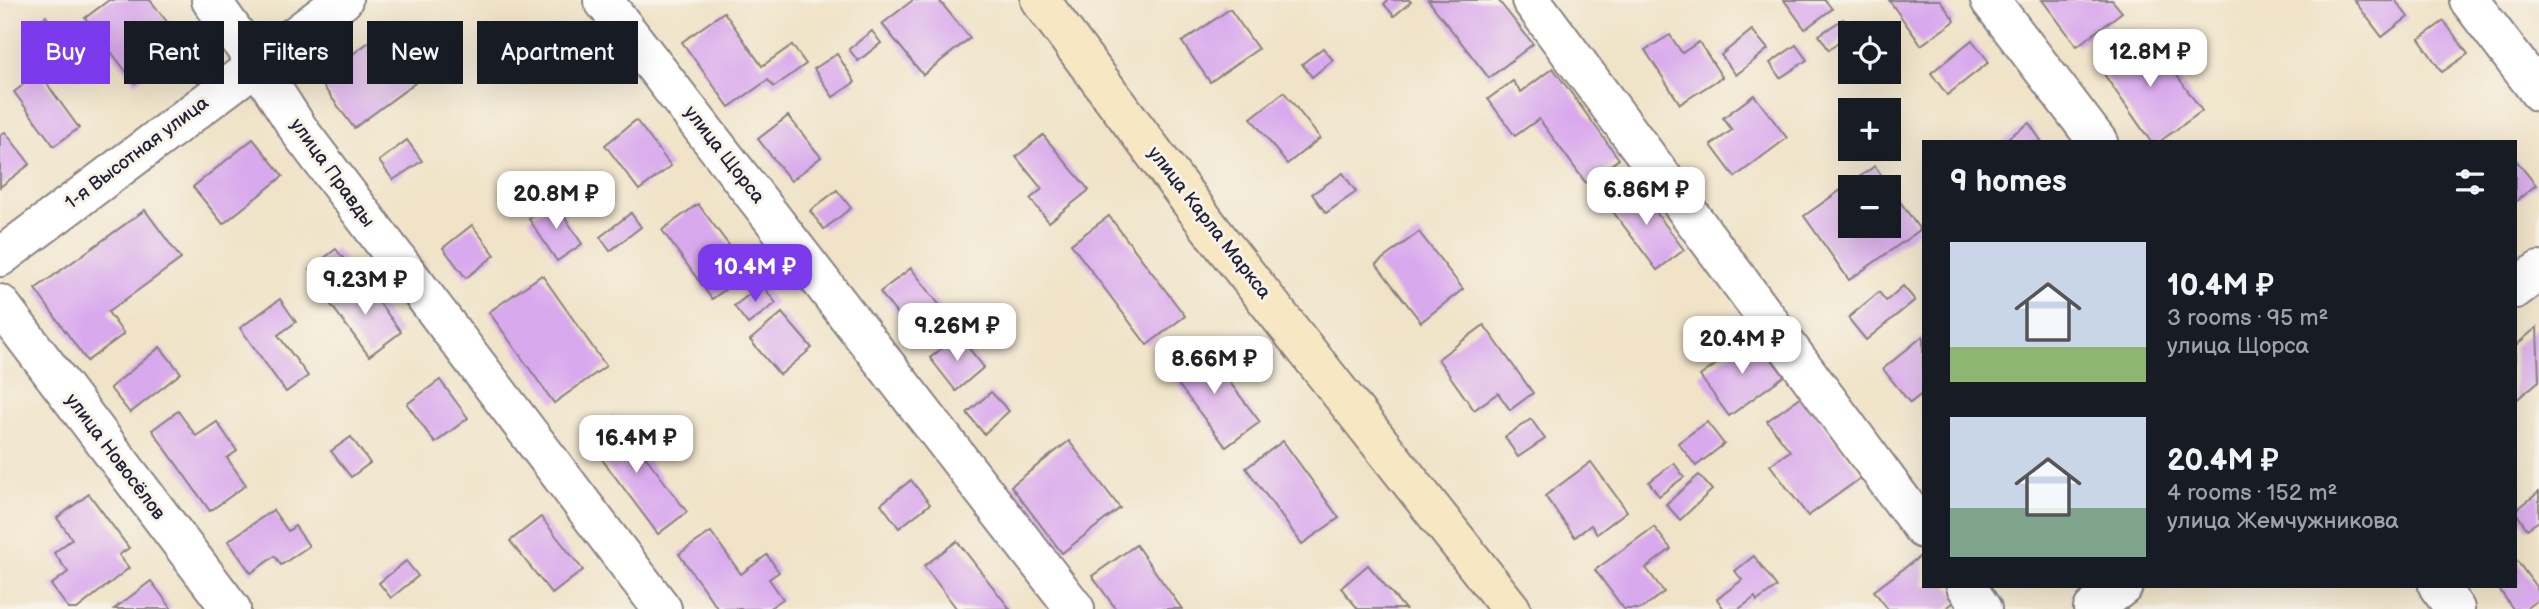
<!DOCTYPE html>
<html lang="en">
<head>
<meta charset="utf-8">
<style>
  :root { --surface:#171b24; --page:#242831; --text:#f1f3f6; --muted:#9ea1a6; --accent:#7c3aed }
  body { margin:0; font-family:"Balsamiq Sans",sans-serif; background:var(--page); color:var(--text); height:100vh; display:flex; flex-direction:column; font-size:26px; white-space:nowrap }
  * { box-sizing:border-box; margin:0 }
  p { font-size:23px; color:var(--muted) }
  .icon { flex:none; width:38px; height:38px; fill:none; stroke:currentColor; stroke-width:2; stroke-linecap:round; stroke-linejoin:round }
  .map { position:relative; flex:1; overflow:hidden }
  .details { position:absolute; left:1922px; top:140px; width:595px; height:448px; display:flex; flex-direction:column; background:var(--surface); border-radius:0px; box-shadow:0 7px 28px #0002 }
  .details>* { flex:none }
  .guide { position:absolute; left:21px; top:21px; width:665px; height:63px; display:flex; gap:14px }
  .tools { position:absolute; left:1838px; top:21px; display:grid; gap:14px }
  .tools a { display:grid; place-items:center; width:63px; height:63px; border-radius:0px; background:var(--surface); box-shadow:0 7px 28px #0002; font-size:35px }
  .price { position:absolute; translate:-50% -60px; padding:0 16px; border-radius:14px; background:#fff; color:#222; font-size:23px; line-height:46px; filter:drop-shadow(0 2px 4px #0008) }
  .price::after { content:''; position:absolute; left:50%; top:42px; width:21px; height:16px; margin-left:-10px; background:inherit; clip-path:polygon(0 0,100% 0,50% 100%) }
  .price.on { background:var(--accent); color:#fff }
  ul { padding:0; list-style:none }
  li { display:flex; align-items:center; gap:21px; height:175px; padding:0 28px }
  li span { display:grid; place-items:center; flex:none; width:196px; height:140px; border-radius:0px; color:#555 }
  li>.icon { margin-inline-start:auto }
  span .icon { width:84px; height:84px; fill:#fffc; stroke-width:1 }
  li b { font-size:30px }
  h2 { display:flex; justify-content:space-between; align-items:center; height:84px; padding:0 28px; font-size:30px }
  .chip { padding:0 24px; border-radius:0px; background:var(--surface); box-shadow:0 7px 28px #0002; font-size:24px; line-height:63px }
  .chip.on { background:var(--accent); color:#fff }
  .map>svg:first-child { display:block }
  .building { fill:#d9a9ed; fill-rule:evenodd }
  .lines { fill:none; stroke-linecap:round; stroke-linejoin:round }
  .street-casing { stroke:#898282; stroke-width:42 }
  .secondary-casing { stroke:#898282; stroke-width:42 }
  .street { stroke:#fff; stroke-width:38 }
  .secondary { stroke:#f7e8c3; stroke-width:38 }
  .labels { text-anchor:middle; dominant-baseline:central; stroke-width:6; stroke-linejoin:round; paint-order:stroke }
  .street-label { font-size:19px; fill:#22223b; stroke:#f7f3e8 }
</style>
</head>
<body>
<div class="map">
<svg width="2539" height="609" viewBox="0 0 2539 609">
  <rect width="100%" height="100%" fill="#f7f3e8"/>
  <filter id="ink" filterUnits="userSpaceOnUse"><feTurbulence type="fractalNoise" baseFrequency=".0143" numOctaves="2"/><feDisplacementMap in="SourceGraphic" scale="14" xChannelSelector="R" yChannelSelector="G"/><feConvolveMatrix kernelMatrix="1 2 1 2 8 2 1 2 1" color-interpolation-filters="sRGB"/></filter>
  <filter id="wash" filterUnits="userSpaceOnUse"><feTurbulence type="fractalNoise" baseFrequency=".00686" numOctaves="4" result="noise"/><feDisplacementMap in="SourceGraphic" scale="28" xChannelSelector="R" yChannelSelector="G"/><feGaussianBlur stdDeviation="1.57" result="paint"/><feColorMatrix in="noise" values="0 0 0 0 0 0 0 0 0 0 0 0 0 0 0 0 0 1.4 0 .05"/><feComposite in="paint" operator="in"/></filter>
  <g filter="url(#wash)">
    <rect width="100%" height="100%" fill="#f0e3c8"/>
    <g id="blocks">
      <g class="building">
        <polygon points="109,0 150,0 185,45 135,83 85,18"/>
        <polygon points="913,0 939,0 970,38 923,75 882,24"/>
        <polygon points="1388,0 1409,0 1411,2 1394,16 1384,4"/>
        <polygon points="1428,0 1498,0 1533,44 1489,78"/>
        <polygon points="1784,0 1825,0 1832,9 1805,29"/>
        <polygon points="1889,0 1940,0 1955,21 1921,45"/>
        <polygon points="2042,0 2112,0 2122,12 2077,46"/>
        <polygon points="2354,0 2395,0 2408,17 2382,37"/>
        <polygon points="1230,9 1258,49 1210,82 1182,42"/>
        <polygon points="724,12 762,66 792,45 806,64 774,87 768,80 729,107 682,42"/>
        <polygon points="46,16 67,49 46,63 24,30"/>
        <polygon points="1843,19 1853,33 1850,33 1829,50 1819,35"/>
        <polygon points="2444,21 2468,54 2442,72 2419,39"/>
        <polygon points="1752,30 1768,49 1736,75 1721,55"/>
        <polygon points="872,31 881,43 858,61 849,49"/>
        <polygon points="2147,33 2202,111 2159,142 2151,142 2099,67"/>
        <polygon points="379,35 415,83 354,128 318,79"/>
        <polygon points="1670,35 1682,53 1699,42 1722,77 1680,104 1645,50"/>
        <polygon points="1972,40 1989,62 1947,95 1931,73"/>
        <polygon points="1796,45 1807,60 1780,78 1770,63"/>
        <polygon points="1323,48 1333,60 1312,77 1302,64"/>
        <polygon points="837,54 855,82 833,97 814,69"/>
        <polygon points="1553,68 1619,159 1586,183 1539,119 1515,136 1488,99 1513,81 1521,92"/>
        <polygon points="39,73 79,128 54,146 14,92"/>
        <polygon points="1284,92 1320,138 1287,164 1251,118"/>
        <polygon points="1754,95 1787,138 1735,177 1711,145 1732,130 1723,118"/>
        <polygon points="788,116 821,157 791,181 758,139"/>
        <polygon points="636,120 671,166 639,190 605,145"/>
        <polygon points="2029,123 2042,142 2002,142"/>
        <polygon points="5,132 30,164 0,187 0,135"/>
        <polygon points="1043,135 1089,190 1049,222 1030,199 1042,189 1016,157"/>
        <polygon points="253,139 283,176 223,224 193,187"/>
        <polygon points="407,140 422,161 393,180 379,161"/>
        <polygon points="2515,159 2536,185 2515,202"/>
        <path d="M1875 166 1920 230 1849 280 1804 216ZM1850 187H1888V226H1850Z"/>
        <polygon points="1343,173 1356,192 1326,213 1312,194"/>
        <polygon points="1636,185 1684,250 1657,270 1608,205"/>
        <polygon points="837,190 851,208 824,229 810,211"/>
        <polygon points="555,202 582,244 557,261 529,219"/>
        <polygon points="698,204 749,272 712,299 662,230"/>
        <polygon points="145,210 181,259 108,312 124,334 87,361 35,289"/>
        <polygon points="631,213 641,227 610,251 600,237"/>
        <polygon points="1109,216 1185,316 1147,345 1071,244"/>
        <polygon points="472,225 495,255 466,278 443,248"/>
        <polygon points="1419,232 1463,289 1421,322 1376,264"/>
        <polygon points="336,249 350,267 324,287 310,269"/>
        <polygon points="911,268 941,307 910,331 880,292"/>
        <polygon points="542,275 606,366 554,403 489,312"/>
        <polygon points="361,278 401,332 369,356 329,302"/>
        <polygon points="762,285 776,303 748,324 734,306"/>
        <polygon points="1903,286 1915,300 1866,340 1848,318 1879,292 1886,301"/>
        <polygon points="280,299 296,322 278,335 308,376 286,392 240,328"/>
        <polygon points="782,313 812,348 780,375 750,340"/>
        <polygon points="1484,325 1533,393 1510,410 1498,393 1474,410 1438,359"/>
        <polygon points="2537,327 2539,381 2515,401 2515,346"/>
        <polygon points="958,335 984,367 956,391 930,358"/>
        <polygon points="1755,336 1784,376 1729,416 1700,376"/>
        <polygon points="1923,336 1923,393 1910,403 1883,369"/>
        <polygon points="1202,346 1260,422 1226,447 1168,371"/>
        <polygon points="160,347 181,373 130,413 110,388"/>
        <polygon points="440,380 468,418 435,443 407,404"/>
        <polygon points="991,392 1009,411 984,434 967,413"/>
        <polygon points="1802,396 1862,477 1808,516 1770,465 1790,451 1767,421"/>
        <polygon points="178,411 196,436 217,422 237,451 227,458 246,485 210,511 152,430"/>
        <polygon points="615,416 687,512 658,534 586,438"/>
        <polygon points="1531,419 1545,439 1518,457 1505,437"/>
        <polygon points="1707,422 1724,444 1696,466 1678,443"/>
        <polygon points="351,437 370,463 351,477 331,451"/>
        <polygon points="1069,441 1120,508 1062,553 1011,486"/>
        <polygon points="1283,441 1339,518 1302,544 1246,468"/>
        <polygon points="1591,462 1627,511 1597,534 1591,525 1575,537 1545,496"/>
        <polygon points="1674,463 1684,477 1659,496 1649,482"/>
        <polygon points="1699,475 1712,490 1680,520 1666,504"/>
        <polygon points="911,480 930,504 899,528 881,504"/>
        <polygon points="2539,492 2539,521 2527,529 2515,511"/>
        <polygon points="89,494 129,548 119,555 129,568 77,609 69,609 51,585 68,572 54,553 72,539 57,518"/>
        <polygon points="273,510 288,531 295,526 309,546 281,565 275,556 251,573 228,541"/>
        <polygon points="541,517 583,570 552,594 510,541"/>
        <polygon points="1654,527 1671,549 1646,568 1664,592 1641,609 1624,609 1595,570"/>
        <polygon points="711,532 741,574 767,555 779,572 769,579 783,599 768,609 718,609 679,554"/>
        <polygon points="957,541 1010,609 957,609 924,566"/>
        <polygon points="1136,545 1182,609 1116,609 1092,576"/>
        <polygon points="1923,554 1923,586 1948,586 1958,599 1945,609 1888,609 1874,591"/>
        <polygon points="1754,556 1777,587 1757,601 1755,597 1739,609 1724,609 1717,599 1742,580 1735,571"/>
        <polygon points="2515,558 2539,591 2539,599 2525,609 2513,609 2497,586 2515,586"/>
        <polygon points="406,561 418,576 391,598 379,583"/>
        <polygon points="1368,565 1405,609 1358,609 1341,588"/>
        <polygon points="151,581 172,609 114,609"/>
      </g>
    </g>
  </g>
  <g filter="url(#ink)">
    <use href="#blocks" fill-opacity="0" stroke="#898282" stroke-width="2"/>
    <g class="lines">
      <defs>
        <g id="street">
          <polyline points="211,0 256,63 301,133 662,609"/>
          <polyline points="603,0 1075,609"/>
          <polyline points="1531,0 1923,529"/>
          <polyline points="1990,0 2098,142"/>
          <polyline points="2469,0 2539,92"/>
          <polyline points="0,257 343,0"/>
          <polyline points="2515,289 2539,271"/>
          <polyline points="0,304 231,609"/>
          <polyline points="1966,586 1982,609"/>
          <polyline points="2438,586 2455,609"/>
          <polyline points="2093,609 2123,586"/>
        </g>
        <polyline id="secondary" points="1040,0 1213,232 1511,609"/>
      </defs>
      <use href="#street" class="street-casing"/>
      <use href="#secondary" class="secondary-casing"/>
      <use href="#street" class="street"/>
      <use href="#secondary" class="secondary"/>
    </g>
  </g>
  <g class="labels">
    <g class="street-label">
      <text transform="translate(137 153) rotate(-37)">1-я Высотная улица</text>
      <text transform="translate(724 155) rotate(52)">улица Щорса</text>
      <text transform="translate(332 173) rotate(54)">улица Правды</text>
      <text transform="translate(1209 223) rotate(52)">улица Карла Маркса</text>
      <text transform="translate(115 457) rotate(53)">улица Новосёлов</text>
    </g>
  </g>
</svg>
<div class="tools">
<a><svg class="icon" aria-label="locate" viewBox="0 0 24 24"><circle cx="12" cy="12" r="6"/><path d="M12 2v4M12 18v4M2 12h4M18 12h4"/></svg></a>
<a>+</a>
<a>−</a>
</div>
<b class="price" style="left:2150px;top:89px">12.8M ₽</b>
<b class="price" style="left:1646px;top:227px">6.86M ₽</b>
<b class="price" style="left:556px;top:231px">20.8M ₽</b>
<b class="price on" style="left:755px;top:304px">10.4M ₽</b>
<b class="price" style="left:365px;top:317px">9.23M ₽</b>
<b class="price" style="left:957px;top:363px">9.26M ₽</b>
<b class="price" style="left:1742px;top:376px">20.4M ₽</b>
<b class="price" style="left:1214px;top:396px">8.66M ₽</b>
<b class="price" style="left:636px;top:475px">16.4M ₽</b>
<div class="guide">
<a class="chip on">Buy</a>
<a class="chip">Rent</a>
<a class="chip">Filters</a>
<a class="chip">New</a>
<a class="chip">Apartment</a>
</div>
<section class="details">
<h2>9 homes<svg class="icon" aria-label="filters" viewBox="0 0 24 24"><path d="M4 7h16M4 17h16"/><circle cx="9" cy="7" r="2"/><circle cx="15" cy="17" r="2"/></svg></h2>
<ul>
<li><span style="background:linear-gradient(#c9d6e8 75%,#8fb573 0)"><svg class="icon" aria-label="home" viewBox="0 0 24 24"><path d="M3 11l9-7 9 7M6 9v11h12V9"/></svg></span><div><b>10.4M ₽</b><p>3 rooms · 95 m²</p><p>улица Щорса</p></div></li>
<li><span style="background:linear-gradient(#c9d6e8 65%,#7fa58c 0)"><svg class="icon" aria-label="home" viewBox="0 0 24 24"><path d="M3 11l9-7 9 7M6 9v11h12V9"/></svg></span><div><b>20.4M ₽</b><p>4 rooms · 152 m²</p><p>улица Жемчужникова</p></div></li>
</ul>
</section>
</div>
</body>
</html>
